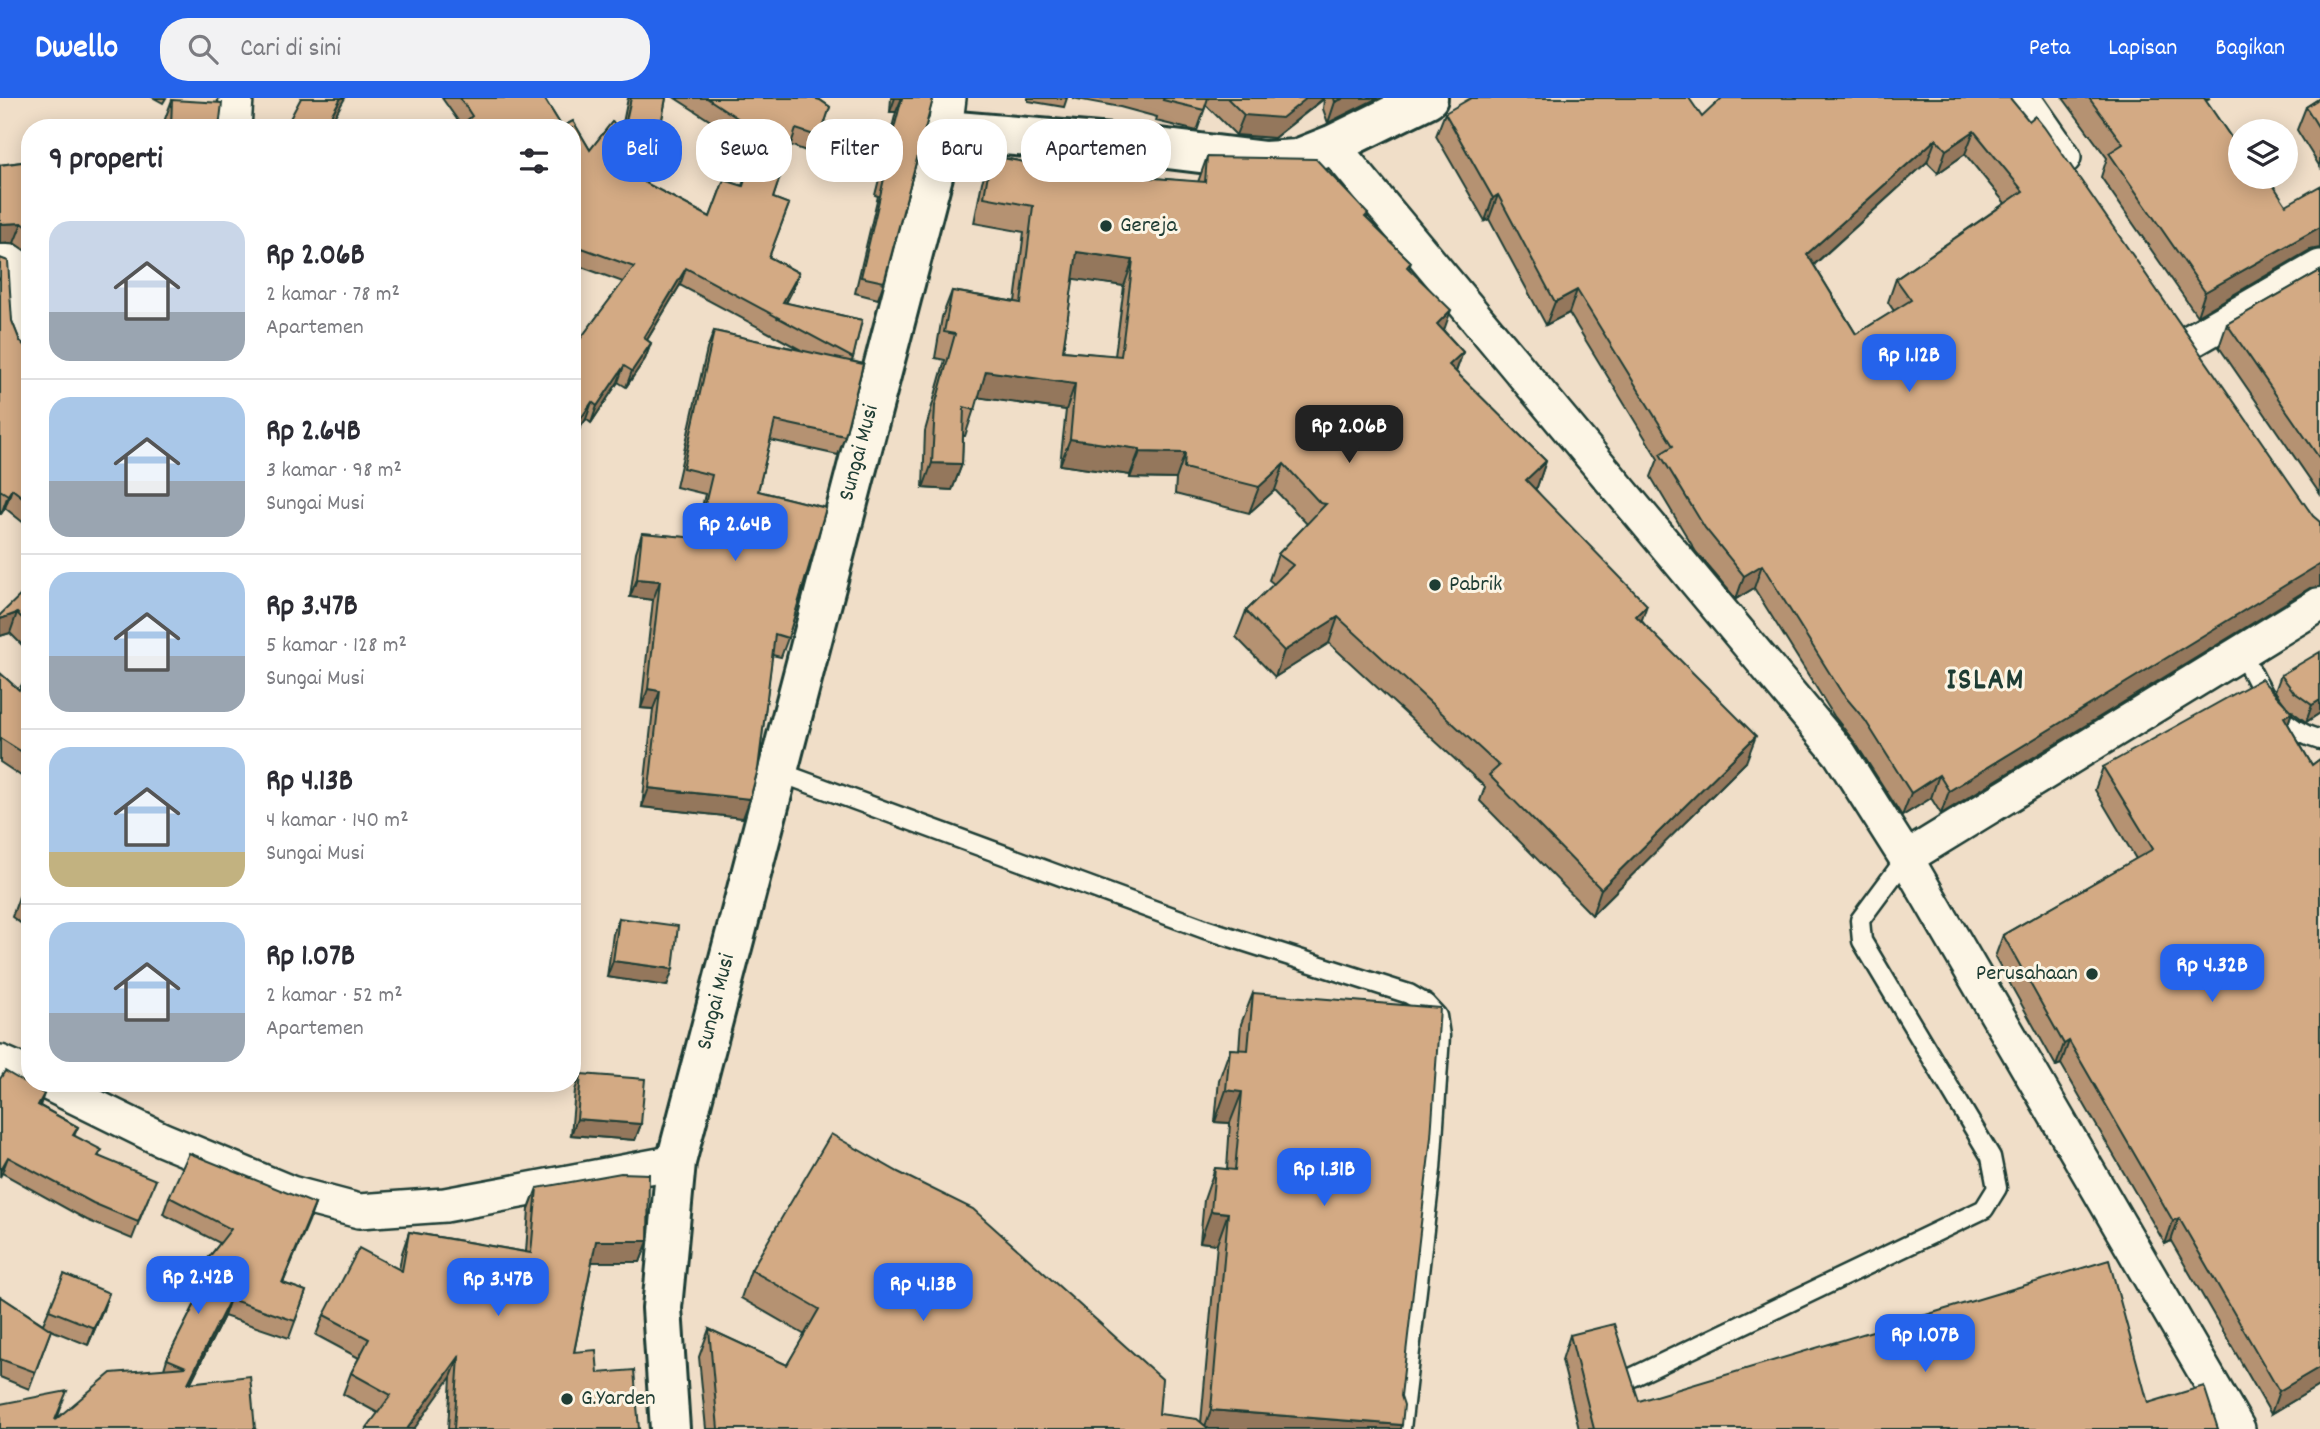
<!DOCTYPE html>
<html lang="id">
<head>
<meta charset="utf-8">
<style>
  :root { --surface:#fff; --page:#f2f2f3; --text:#2b2b33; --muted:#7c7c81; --line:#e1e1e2; --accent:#2563eb }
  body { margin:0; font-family:Dekko,sans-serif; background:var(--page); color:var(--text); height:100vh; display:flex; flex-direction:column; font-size:26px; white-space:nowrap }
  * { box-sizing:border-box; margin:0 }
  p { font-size:23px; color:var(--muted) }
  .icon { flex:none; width:38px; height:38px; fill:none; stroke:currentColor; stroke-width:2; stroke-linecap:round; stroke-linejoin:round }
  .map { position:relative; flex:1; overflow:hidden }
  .details { position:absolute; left:21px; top:21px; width:560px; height:973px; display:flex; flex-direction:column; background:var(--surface); border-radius:28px; box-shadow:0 4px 18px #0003 }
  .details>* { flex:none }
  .banner { position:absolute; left:602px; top:21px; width:665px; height:63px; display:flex; gap:14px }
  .buttons { position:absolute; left:2228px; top:21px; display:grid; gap:14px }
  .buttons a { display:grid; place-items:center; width:70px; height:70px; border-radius:50%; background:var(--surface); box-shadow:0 4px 18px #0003; font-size:35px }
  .price { position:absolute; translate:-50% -60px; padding:0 16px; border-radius:14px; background:var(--accent); color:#fff; font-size:23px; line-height:46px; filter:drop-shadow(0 2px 4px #0008) }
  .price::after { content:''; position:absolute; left:50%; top:42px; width:21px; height:16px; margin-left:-10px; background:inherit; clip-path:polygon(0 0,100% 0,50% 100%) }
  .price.active { background:#222; color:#fff }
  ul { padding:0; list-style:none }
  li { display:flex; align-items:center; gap:21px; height:175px; padding:0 28px }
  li+li { border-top:2px solid var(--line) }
  li span { display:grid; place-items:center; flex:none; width:196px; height:140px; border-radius:21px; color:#555 }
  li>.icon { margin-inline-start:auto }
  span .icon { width:84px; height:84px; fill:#fffc; stroke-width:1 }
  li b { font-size:30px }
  h2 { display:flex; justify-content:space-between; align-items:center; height:84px; padding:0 28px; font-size:30px }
  .pill { padding:0 24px; border-radius:28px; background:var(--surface); box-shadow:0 4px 18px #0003; font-size:24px; line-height:63px }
  .pill.active { background:var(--accent); color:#fff }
  header { display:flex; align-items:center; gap:42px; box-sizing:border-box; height:98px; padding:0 35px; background:var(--accent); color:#fff }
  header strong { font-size:33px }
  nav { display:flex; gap:38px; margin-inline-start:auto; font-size:24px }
  .search { width:490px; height:63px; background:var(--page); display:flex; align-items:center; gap:18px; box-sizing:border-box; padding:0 24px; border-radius:28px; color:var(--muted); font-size:26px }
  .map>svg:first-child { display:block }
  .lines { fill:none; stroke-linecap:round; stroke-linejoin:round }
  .service-casing { stroke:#1f3d34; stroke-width:23 }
  .minor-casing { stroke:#1f3d34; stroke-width:38 }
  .tertiary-casing { stroke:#1f3d34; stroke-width:44 }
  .service { stroke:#fcf5e5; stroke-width:18 }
  .minor { stroke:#fcf5e5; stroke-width:33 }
  .tertiary { stroke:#fcf5e5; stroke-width:38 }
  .wall { fill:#b59272; stroke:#1f3d34; stroke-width:2; fill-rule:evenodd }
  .shaded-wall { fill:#94775c; stroke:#1f3d34; stroke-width:2 }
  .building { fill:#d3aa84; stroke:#1f3d34; stroke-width:2; fill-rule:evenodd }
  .poi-dot { fill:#1f3d34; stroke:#fcf5e5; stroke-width:2.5 }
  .labels { text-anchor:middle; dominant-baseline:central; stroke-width:6; stroke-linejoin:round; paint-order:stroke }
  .poi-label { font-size:23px; fill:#1f3d34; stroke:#fcf5e5; text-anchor:start }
  .street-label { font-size:23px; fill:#1f3d34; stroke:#fcf5e5 }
  .district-label { font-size:30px; font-weight:bold; letter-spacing:2px; fill:#1f3d34; stroke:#fcf5e5 }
</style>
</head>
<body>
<header>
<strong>Dwello</strong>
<div class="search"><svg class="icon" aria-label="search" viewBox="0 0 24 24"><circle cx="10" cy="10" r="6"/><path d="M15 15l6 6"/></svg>Cari di sini</div>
<nav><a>Peta</a><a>Lapisan</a><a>Bagikan</a></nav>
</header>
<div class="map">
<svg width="2320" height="1331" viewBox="0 0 2320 1331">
  <rect width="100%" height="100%" fill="#f0dec8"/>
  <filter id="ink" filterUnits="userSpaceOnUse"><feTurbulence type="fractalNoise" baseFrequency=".0143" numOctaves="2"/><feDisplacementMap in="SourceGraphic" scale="14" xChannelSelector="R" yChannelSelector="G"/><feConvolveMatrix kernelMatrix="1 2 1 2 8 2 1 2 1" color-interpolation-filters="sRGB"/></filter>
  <g filter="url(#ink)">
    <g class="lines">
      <defs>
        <g id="service">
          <path d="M2241 554C2264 595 2272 628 2320 642"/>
          <polyline points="776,673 1205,831 1409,896 1426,906 1437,918 1440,938 1431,1071 1401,1331"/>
          <polyline points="1633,1279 1984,1111 1997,1090 1991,1059 1862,843 1860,822 1906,760"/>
        </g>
        <g id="minor">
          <polyline points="2023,0 2064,59"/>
          <polyline points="234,30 236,0"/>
          <polyline points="945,32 949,0"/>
          <polyline points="1332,47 1840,656 1906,760 2238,1331"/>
          <polyline points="0,163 12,164 20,172 24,242 30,255"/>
          <polyline points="2191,243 2320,169"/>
          <polyline points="1906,760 2320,506"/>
          <polyline points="0,964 30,977"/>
          <polyline points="47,985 161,1041 291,1095 359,1113 445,1107 676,1064"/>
        </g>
        <polyline id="tertiary" points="670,1331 662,1210 676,1064 945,32 1159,50 1265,63 1297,61 1332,47 1428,0"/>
      </defs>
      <use href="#service" class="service-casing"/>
      <use href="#minor" class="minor-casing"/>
      <use href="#tertiary" class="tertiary-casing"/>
      <use href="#service" class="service"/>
      <use href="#minor" class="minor"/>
      <use href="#tertiary" class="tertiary"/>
    </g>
    <g class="wall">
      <polygon points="154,0 166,0 163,5"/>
      <polygon points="442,0 544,0 562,29 573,23 590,52 612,24 622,30 628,0 666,0 656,52 659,54 653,71 645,85 710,119 724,82 742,88 754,51 675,0 813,0 820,2 830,9 814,56 790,47 773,100 789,106 769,159 799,175 793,191 786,205 862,222 852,263 863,266 845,338 838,357 770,342 758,393 826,410 788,540 781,559 772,557 758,671 750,701 743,720 642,709 653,611 641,610 653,502 630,499 636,454 642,435 695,440 705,396 676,389 707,251 714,233 801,252 680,187 647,242 651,245 645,261 626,289 618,284 591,325 586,321 572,342 572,252 623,184 576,167 572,171 572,30 458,30 461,27"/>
      <polygon points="891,0 933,0 884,184 878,201 855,195 878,98 875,97 896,14 890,14"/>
      <polygon points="1028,0 1067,0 1064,9 1028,3"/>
      <polygon points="1072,0 1378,0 1328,25 1323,11 1324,1 1274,40 1236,37 1206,7 1197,33 1156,23 1157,19 1120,9"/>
      <path d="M2010 0 2310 490 1941 716 1931 700 1902 718 1856 646 1834 618 1754 490 1736 501 1696 454 1651 379 1658 361 1569 215 1546 227 1489 121 1485 123 1436 38 1445 15 1702 19ZM1965 56 2005 105 1896 181 1888 204 1894 213 1856 236 1814 167 1927 64 1938 75Z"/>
      <polygon points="2063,0 2210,0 2205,2 2237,48 2286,107 2310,152 2197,218 2101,79 2107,60"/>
      <polygon points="2320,0 2320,69 2297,32 2306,9"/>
      <polygon points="172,2 219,30 165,30 165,21"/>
      <path d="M1044 41 1100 48 1102 44 1141 79 1198 84 1207 59 1368 116 1367 121 1411 164 1409 171 1444 233 1463 254 1456 274 1546 363 1537 389 1535 391 1642 523 1746 664 1592 817 1480 703 1485 689 1329 545 1275 579 1236 539 1246 513 1274 486 1269 482 1278 456 1307 426 1275 392 1249 415 1175 396 1176 381 1130 380V377L1060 367 1066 312 978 299 965 338H963L962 366 952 392 923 390 925 333 945 262 935 260 942 219 952 193 1015 204 1024 134 974 125 982 84 991 58 1035 66ZM1073 180 1124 188 1115 258 1063 253Z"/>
      <polygon points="30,63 30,156 14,145 0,146 0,67"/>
      <polygon points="0,160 12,223 20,243 27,251 30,252 30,430 5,410 1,416 0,416"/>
      <polygon points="2320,173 2320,396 2219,249 2227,226"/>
      <polygon points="30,476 30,555 10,535 0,538 28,489 26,487"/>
      <polygon points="30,572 30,684 0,664 0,575 19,592"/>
      <polygon points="2281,577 2320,615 2306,624 2290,612 2292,614 2288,626 2312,667 2320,661 2320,1287 2271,1316 2171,1143 2165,1146 2061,966 2056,968 1995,859 2003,837 2136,761 2095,692 2103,669 2286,608 2275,593"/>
      <polygon points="30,785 30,832 12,819 19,799"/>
      <polygon points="619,820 667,888 607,879 613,836"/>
      <polygon points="1253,895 1401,1298 1401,1331 706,1331 699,1259 709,1231 787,1267 805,1237 741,1200 751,1172 1159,1316 1201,1325 1217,1146 1200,1144 1204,1102 1215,1070 1227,1071 1230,1025 1215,1024 1219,982 1230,951 1239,952 1241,926"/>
      <polygon points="581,976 641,1026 635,1042 571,1037 575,992"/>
      <polygon points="0,981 44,996 40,1008 78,1029 74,1038 149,1098 132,1141 87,1122 2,1075"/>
      <polygon points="537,1090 648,1143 640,1164 592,1164 574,1254 598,1275 639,1331 448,1331 451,1279 378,1315 343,1296 351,1275 359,1260 316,1237 324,1217 399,1172 402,1155 409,1134 526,1154 529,1111"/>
      <polygon points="169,1099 315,1106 283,1185 306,1193 289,1240 224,1218 190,1285 255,1331 0,1331 61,1310 57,1321 164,1271 167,1261 204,1189 197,1184 203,1167 220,1145 163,1116"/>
      <polygon points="0,1198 43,1226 49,1212 103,1212 88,1247 51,1232 29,1291 0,1279"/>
      <polygon points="1570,1237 1639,1303 2148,1305 2218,1331 1579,1331 1562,1262"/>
    </g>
    <g class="shaded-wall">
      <polygon points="341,0 345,0 328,30 324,30"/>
      <polygon points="895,0 902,0 896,14 890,14"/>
      <polygon points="1307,0 1324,0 1274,40 1236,37 1244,17"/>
      <polygon points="1344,0 1378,0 1328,25 1335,4"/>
      <polygon points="1974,33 1965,56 1938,75 1946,52"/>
      <polygon points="1936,41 1927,64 1799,180 1807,156"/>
      <polygon points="659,54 653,71 638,100 644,84"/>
      <polygon points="1498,97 1489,121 1485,123 1493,100"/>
      <polygon points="22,125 14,145 0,146 0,126"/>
      <polygon points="2320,129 2320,150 2310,152 2197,218 2205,194"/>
      <polygon points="582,150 576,167 572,171 572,163"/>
      <polygon points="1077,154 1133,162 1124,188 1067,180"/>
      <polygon points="686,170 680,187 638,257 644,240"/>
      <polygon points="799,175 793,191 777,221 783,204"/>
      <polygon points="1577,192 1569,215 1546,227 1555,204"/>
      <polygon points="1451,212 1442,238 1437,226"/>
      <polygon points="651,245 645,261 626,289 632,273"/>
      <polygon points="1463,254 1454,279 1449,267"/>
      <polygon points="624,268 618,284 591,325 597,308"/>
      <polygon points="986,273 1075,286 1066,312 976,299"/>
      <polygon points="592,304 586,321 572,342 572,334"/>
      <polygon points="1070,341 1140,351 1130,377 1060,367"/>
      <polygon points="1140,354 1185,355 1176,381 1130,380"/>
      <polygon points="1546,363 1537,389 1517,408 1526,382"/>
      <polygon points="932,365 962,366 952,392 923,390"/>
      <polygon points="1284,366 1275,392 1249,415 1259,389"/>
      <polygon points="12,391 5,410 1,416 8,397"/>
      <polygon points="2318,466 2320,466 2320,489 2310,490 1941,716 1949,693"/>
      <polygon points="1762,467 1754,490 1736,501 1744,478"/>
      <polygon points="637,481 660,483 653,502 630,499"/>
      <polygon points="1647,507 1638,533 1636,518"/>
      <polygon points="17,515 10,535 0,538 0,521"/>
      <polygon points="1338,519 1329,545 1275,579 1284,553"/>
      <polygon points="648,591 660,593 653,611 641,610"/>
      <polygon points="2320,602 2320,615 2306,624 2312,607"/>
      <polygon points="2292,614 2284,637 2284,619"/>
      <polygon points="1756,638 1746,664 1592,817 1601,791"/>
      <polygon points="1939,677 1931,700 1902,718 1911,695"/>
      <polygon points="649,690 750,701 743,720 642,709"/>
      <polygon points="613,863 673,871 667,888 607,879"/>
      <polygon points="2069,943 2061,966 2056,968 2064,946"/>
      <polygon points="1226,992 1242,994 1230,1025 1215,1024"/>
      <polygon points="577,1021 641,1026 635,1042 571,1037"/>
      <polygon points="8,1059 2,1075 0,1079 0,1073"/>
      <polygon points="315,1106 309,1123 276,1201 282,1185"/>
      <polygon points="1211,1113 1228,1115 1217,1146 1200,1144"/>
      <polygon points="2179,1120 2171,1143 2165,1146 2173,1123"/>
      <polygon points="596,1143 648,1143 640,1164 588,1164"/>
      <polygon points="109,1195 103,1212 88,1247 94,1230"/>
      <polygon points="230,1201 224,1218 182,1302 188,1285"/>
      <polygon points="459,1259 451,1279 414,1331 407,1331"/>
      <polygon points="2320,1269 2320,1287 2271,1316 2279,1293"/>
      <polygon points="1211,1312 1402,1327 1401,1331 1204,1331"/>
    </g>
    <g class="building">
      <polygon points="301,0 341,0 324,30 285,30"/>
      <polygon points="460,0 544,0 562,29 573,23 590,52 612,24 624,32 631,0 666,0 656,52 659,54 644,84 710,119 724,82 743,88 760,35 707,0 813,0 820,2 830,9 820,39 796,31 773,100 789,106 769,159 799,175 783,204 862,222 853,260 686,170 644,240 651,245 632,273 624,268 597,308 592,304 572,334 572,252 634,169 582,150 572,163 572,30 458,30 472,18"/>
      <polygon points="902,0 933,0 932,5 884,184 861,179 884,81 881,80"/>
      <polygon points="1164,0 1208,0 1204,12 1163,2"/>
      <polygon points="1227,0 1307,0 1282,20 1244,17"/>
      <polygon points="1334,0 1344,0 1335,4"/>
      <path d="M1471 0H1689L1702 19 1722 0H2010L2029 23 2035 18 2044 29 2313 418 2320 424V466L1949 693 1939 677 1911 695 1865 622 1842 595 1762 467 1744 478 1705 430 1660 356 1673 348 1577 192 1555 204 1498 97 1493 100 1445 15ZM1974 33 2023 93 1896 181 1911 202 1856 236 1807 156 1936 41 1946 52Z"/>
      <polygon points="2089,0 2204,0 2237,48 2240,46 2240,79 2268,79 2286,107 2320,88 2320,129 2205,194 2109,55 2123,46"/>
      <polygon points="2320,0 2320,32 2306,9"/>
      <polygon points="172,2 222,5 219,30 171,30"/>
      <path d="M1044 41 1101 48 1102 44 1146 50 1141 79 1205 84 1207 59 1316 61 1368 116 1365 119 1411 164 1407 169 1451 212 1437 226 1463 254 1449 267 1546 363 1526 382 1647 507 1636 518 1756 638 1601 791 1489 677 1499 668 1338 519 1284 553 1246 513 1293 467 1278 456 1326 406 1320 405 1284 366 1259 389 1184 370 1185 355 1140 354V351L1070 341 1075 286 986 273 975 312 964 309 962 366 932 365 935 308 955 236 944 234 952 193 1021 205 1033 108 984 99 991 58 1041 67ZM1077 154 1133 162 1121 258 1063 253Z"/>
      <polygon points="30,63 30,131 22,125 0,126 0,67"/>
      <polygon points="0,160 8,163 12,223 20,243 27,251 30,252 30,405 12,391 8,397 0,392"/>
      <polygon points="2320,173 2320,361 2227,226"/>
      <polygon points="714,233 863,266 845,338 775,323 758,393 826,410 788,540 775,536 758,671 750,701 649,690 660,593 648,591 660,483 637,481 642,435 697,440 712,377 683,370"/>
      <polygon points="30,488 30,528 17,515 0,521 0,517"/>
      <polygon points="2320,554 2320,602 2312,607 2294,594 2281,577"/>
      <polygon points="30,572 30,659 0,640 0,575 19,592"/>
      <polygon points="2261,581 2292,614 2284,619 2312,667 2320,661 2320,1269 2279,1293 2179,1120 2173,1123 2069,943 2064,946 2003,837 2153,751 2103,669"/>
      <polygon points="30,785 30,807 19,799"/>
      <polygon points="619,820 678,828 673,871 613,863"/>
      <polygon points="1253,895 1440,910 1431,1039 1401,1298 1404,1307 1402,1327 1211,1312 1228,1115 1211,1113 1215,1070 1235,1072 1242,994 1226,992 1230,951 1248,952"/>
      <polygon points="5,973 44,996 38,1007 78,1029 73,1037 102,1052 98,1058 156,1082 138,1124 93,1105 8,1059 0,1073 0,981"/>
      <polygon points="581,976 645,981 641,1026 577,1021"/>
      <polygon points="831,1036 898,1074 973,1111 1162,1281 1159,1316 1197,1321 1209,1331 718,1331 709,1231 787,1267 819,1211 751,1172"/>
      <polygon points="189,1055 315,1106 282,1185 306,1193 295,1223 230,1201 188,1285 250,1278 255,1331 0,1331 0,1306 67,1293 55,1322 111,1275 186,1269 167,1261 211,1174 203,1167 231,1131 169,1099"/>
      <polygon points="621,1075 649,1076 648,1143 596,1143 574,1254 596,1252 598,1275 634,1272 639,1331 454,1331 459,1259 407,1331 366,1331 391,1297 351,1275 369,1241 324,1217 359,1150 402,1173 409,1134 531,1155 537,1090"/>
      <polygon points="2109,1162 2148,1305 2204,1288 2218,1331 1594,1331 1570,1237 1614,1226 1639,1303"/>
      <polygon points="64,1176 109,1195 94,1230 49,1212"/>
      <polygon points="0,1198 51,1232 35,1274 0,1261"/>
    </g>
  </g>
  <g class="poi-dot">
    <circle cx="1106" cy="128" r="7"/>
    <circle cx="1435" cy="487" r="7"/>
    <circle cx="2092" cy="876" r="7"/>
    <circle cx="567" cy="1301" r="7"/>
  </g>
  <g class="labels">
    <g class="poi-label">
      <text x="1120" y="128">Gereja</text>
      <text x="1449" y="487">Pabrik</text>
      <text x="2078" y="876" text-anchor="end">Perusahaan</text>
      <text x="581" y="1301">G.Yarden</text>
    </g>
    <g class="street-label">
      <text transform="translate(860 355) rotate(-75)">Sungai Musi</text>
      <text transform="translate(717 904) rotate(-76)">Sungai Musi</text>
    </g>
    <g class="district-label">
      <text x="1986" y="584">ISLAM</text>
    </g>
  </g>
</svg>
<div class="buttons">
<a><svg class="icon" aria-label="layers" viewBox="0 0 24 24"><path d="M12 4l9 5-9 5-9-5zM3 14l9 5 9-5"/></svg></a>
</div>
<b class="price" style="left:1909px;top:296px">Rp 1.12B</b>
<b class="price active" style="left:1349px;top:367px">Rp 2.06B</b>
<b class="price" style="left:735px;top:465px">Rp 2.64B</b>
<b class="price" style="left:2212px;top:906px">Rp 4.32B</b>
<b class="price" style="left:1324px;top:1110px">Rp 1.31B</b>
<b class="price" style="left:198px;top:1218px">Rp 2.42B</b>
<b class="price" style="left:498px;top:1220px">Rp 3.47B</b>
<b class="price" style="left:923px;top:1225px">Rp 4.13B</b>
<b class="price" style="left:1925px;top:1276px">Rp 1.07B</b>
<div class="banner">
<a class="pill active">Beli</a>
<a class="pill">Sewa</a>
<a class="pill">Filter</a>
<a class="pill">Baru</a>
<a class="pill">Apartemen</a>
</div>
<section class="details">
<h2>9 properti<svg class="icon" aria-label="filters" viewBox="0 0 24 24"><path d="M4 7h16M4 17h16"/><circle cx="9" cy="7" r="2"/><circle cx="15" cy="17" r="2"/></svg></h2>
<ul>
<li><span style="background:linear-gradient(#c9d6e8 65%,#9aa5b1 0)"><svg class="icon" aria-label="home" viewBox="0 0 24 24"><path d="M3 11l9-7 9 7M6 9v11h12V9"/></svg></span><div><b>Rp 2.06B</b><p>2 kamar · 78 m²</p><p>Apartemen</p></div></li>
<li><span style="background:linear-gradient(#a9c7e8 60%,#9aa5b1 0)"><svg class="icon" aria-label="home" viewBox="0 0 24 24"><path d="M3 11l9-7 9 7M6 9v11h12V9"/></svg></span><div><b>Rp 2.64B</b><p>3 kamar · 98 m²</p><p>Sungai Musi</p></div></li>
<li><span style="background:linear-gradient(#a9c7e8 60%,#9aa5b1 0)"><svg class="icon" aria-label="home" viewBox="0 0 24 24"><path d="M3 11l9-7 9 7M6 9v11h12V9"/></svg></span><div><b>Rp 3.47B</b><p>5 kamar · 128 m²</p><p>Sungai Musi</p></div></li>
<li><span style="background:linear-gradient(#a9c7e8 75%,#c2b280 0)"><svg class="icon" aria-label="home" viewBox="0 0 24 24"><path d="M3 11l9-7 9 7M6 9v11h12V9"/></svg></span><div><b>Rp 4.13B</b><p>4 kamar · 140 m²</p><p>Sungai Musi</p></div></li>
<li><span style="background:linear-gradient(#a9c7e8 65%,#9aa5b1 0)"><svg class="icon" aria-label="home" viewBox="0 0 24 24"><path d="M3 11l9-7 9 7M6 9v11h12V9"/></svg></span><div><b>Rp 1.07B</b><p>2 kamar · 52 m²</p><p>Apartemen</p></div></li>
</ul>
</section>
</div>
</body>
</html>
